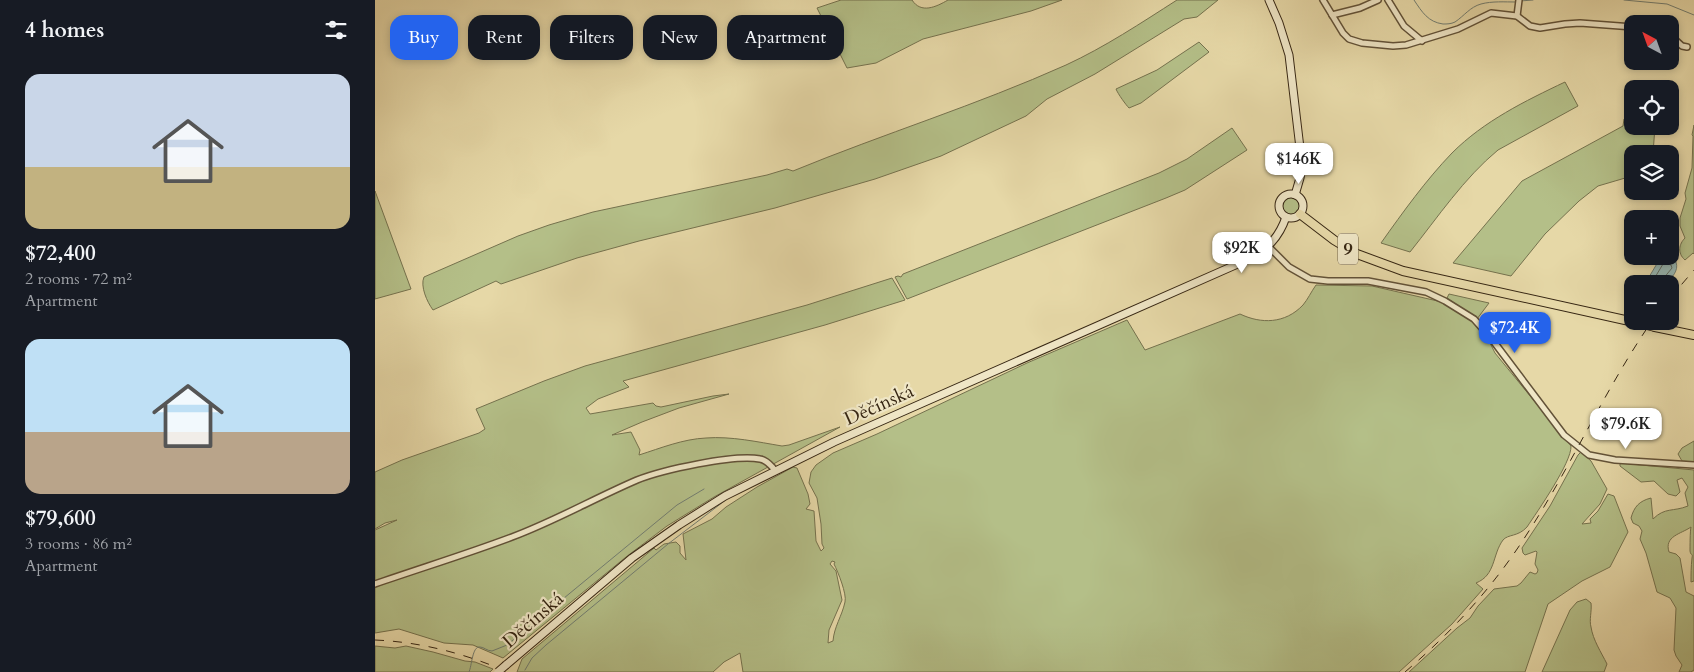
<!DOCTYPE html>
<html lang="en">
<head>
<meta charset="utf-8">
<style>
  :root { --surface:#171b24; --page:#242831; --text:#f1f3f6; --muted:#9ea1a6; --accent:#2563eb }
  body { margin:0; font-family:Cardo,serif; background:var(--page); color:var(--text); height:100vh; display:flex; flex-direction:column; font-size:19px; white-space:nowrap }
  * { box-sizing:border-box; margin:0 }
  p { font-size:16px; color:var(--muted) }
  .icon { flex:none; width:28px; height:28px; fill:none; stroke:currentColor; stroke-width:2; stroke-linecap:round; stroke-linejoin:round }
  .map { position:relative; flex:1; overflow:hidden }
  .panel { display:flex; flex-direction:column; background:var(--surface); width:375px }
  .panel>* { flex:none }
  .banner { position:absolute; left:15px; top:15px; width:475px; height:45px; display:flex; gap:10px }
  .needle { width:32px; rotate:319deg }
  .buttons { position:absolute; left:1249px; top:15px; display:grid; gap:10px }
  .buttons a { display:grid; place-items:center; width:55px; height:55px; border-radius:10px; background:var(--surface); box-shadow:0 2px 8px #0003; font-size:25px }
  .price { position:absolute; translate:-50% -42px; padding:0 11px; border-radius:10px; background:#fff; color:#222; font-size:16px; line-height:32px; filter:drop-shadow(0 1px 2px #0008) }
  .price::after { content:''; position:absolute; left:50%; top:30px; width:15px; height:11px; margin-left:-8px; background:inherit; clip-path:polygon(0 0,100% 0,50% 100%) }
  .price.on { background:var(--accent); color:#fff }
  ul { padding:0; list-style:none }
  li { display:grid; align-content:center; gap:10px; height:265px; padding:0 25px }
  li span { display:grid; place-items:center; height:155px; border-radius:15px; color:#555 }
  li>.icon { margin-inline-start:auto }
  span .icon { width:90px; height:90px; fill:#fffc; stroke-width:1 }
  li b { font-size:21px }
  h2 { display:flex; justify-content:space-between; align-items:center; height:60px; padding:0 25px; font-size:21px }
  .tag { padding:0 18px; border-radius:15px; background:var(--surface); box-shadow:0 2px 8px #0003; font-size:18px; line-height:45px }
  .tag.on { background:var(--accent); color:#fff }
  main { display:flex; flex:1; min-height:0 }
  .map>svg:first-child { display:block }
  .green { fill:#b4bf88; stroke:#75724e; fill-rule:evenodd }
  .water { fill:#9ab8b2; stroke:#727e72 }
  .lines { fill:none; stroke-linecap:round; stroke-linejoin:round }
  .shore { stroke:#686f62; stroke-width:1 }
  .stream { stroke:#727e72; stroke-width:1 }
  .street-casing { stroke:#625238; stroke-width:8 }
  .secondary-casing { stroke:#362613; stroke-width:9 }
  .primary-casing { stroke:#362613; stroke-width:10 }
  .street { stroke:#efe6c6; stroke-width:5 }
  .secondary { stroke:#efe6c6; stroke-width:7 }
  .primary { stroke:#e6d8a7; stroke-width:8 }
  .rail { stroke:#362613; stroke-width:1; stroke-dasharray:9 9; stroke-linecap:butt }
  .secondary-bridge-casing { stroke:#362613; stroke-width:9; stroke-linecap:butt }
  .primary-bridge-casing { stroke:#362613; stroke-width:10; stroke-linecap:butt }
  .secondary-bridge { stroke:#efe6c6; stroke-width:7 }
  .primary-bridge { stroke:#e6d8a7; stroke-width:8 }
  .labels { text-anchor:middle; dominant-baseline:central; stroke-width:4.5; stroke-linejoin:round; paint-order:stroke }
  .shield { fill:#efe6c6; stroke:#6e6049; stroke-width:1 }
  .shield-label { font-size:18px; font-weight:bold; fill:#362613 }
  .street-label { font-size:19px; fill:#362613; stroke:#efe6c6 }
</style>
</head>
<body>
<main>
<section class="panel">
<h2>4 homes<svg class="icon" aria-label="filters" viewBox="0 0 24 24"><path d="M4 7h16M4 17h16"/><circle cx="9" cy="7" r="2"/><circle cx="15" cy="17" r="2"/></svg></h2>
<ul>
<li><span style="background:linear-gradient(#c9d6e8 60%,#c2b280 0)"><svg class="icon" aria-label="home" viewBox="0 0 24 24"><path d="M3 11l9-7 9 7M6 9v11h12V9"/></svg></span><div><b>$72,400</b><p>2 rooms · 72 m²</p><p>Apartment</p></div></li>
<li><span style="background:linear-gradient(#bfe0f5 60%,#b9a48a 0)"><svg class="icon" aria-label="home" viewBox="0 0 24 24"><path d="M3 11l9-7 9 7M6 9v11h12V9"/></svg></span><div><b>$79,600</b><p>3 rooms · 86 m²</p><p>Apartment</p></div></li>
</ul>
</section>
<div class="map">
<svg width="1319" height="672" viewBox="0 0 1319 672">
  <rect width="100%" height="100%" fill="#e6d8a7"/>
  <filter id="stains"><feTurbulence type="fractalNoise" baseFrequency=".004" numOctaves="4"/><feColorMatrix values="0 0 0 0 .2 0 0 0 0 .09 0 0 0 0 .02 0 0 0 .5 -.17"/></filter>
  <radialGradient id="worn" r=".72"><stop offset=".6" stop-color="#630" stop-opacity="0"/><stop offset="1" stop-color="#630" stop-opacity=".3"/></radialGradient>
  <g class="green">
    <path d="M466 0H537C546 14 561 7 573 0H687L656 11 548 39 501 63 472 68 442 8Z"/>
    <path d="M802 0H843L822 17 809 19 720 74 672 99 651 116 566 156 500 179 400 208 264 241 202 258 129 283 126 284 121 281 58 310C52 302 45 286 49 277L143 236 174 225 218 212 392 175 412 169 418 171C508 134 602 105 691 65 730 47 766 23 802 0Z"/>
    <path d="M824 42 834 52 766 103 754 108C751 105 743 94 741 89L782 70Z"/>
    <path d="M1190 82 1203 106 1123 150C1089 178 1063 217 1035 252L1006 243C1028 212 1051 180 1077 153 1109 121 1150 101 1190 82Z"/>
    <polygon points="1257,114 1258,126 1280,126 1278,154 1258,154 1257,176 1223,186 1204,201 1170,234 1136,276 1078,263 1147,181 1248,126 1249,119"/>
    <path d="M1319 125V254L1318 253 1310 260C1302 253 1304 244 1310 238L1305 226V218L1311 199 1310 193 1317 168 1318 136 1317 135Z"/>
    <polygon points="857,128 872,150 810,190 791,198 532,299 520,277 523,276 526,277 528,274 784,173 812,159"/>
    <polygon points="0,191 36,289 0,299"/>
    <circle cx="916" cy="206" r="9"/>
    <path d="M517 278 530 300 450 325 248 381 254 387 223 399 211 408 215 414 278 403 281 406 286 407 338 396 354 394 304 408 267 422 237 435 256 432 265 450 264 455C286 448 308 439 331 438 356 436 383 442 407 446L414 445 465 427 339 497 292 526 251 557 128 658 98 645 69 643 24 629 0 633V530L22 520 10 523 0 529V472L27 460 104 433 110 429 101 409 169 381 210 366 432 305Z"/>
    <path d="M941 285 997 286 1067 302 1098 322 1115 343 1120 353 1196 446C1197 462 1162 512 1152 527 1143 537 1133 534 1128 540 1117 555 1121 575 1101 583L1108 589 1077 624 1024 672H368L365 653 349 662 338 672H142L147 659 279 548 281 550 289 544 301 542 305 546V553L311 560 308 534 337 519 351 507 382 487 418 467 422 468 433 494 435 504 431 509 439 511 441 541 446 551 449 548 447 544 446 524 442 498 434 483 436 472 441 465 458 453 502 434 652 363 752 320 770 350 865 314C886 324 910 324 928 305 933 299 936 292 941 285ZM457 561 460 562 459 564C463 572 472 594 470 602 467 616 459 627 458 641L453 643 454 630 467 600 461 571 455 564Z"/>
    <polygon points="1074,294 1114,303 1102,319 1072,298"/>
    <polygon points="1319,441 1319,462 1307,461 1303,454 1307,448"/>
    <polygon points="1206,452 1216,461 1232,489 1225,504 1207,524 1216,523 1215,519 1223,511 1233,494 1239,496 1253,532 1235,567 1207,581 1173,604 1150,672 1034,672 1082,628 1095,618 1103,606 1119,589 1142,586 1146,583 1155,572 1160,574 1162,573 1163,570 1160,564 1162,552 1161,551 1150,555 1148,553 1147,548 1175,506 1203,455"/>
    <path d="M1245 463 1319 470V581L1316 582C1316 574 1316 567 1317 558 1318 552 1316 557 1315 551 1315 547 1315 531 1316 527 1306 534 1289 536 1294 552L1301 554 1305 558 1311 592 1319 596V670L1316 672H1304L1307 665 1301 656 1299 650 1301 608 1295 598 1282 592 1271 553 1265 539 1267 531 1264 526 1258 523 1256 518C1259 507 1264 501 1276 498L1278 519C1290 507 1298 512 1313 506L1310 493 1313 487 1307 478 1302 480 1305 492 1301 496 1293 494 1279 481 1266 482 1245 466Z"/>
    <path d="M1211 599 1216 603C1217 611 1214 620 1216 627 1218 640 1226 652 1232 664L1229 672H1167L1195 610 1202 602Z"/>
    <polygon points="0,646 20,648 31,646 58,652 90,661 100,662 118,669 115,672 0,672"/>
  </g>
  <path class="water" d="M1289 256 1301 262C1304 271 1297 277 1291 284H1275L1271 282 1286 257Z"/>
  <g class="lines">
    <polyline class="shore" points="1276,284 1288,264 1290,263 1296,265 1297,268 1288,279 1287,284"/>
    <g class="stream">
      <path d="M1039 0C1047 12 1053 22 1068 24 1072 24 1076 24 1080 22 1089 16 1095 7 1106 4 1117 1 1130 2 1141 2"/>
      <polyline points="1249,0 1292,4 1319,15"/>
      <polyline points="1145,1 1158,0"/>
      <polyline points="150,670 157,658 171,645 293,544 352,499"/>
      <path d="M94 672C97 666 97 646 105 647 109 647 112 651 117 651L132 645 302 505 329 489"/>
    </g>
    <defs>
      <g id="street">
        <polyline points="948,0 968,33 974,39 987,43 1018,46 1031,45 1083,29 1116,13 1142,16 1155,26 1165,28 1190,24 1205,23 1258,27"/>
        <polyline points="1013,0 1029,26 1047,41"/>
        <polyline points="957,15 985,8 1003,0"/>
        <polyline points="1142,16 1144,0"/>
        <polyline points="1295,35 1307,46 1312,47"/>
        <polyline points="893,246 914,267 935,279 953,281 993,281 1051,292 1070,301 1099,319 1116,338 1189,435 1214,455 1240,460 1319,465"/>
        <path d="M0 584C46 568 92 554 137 537 180 521 220 498 262 480 287 470 359 454 385 459 392 460 396 466 400 470"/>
      </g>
      <g id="secondary">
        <polyline points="894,0 904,23 914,55 927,165 925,178 920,195"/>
        <circle cx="916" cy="206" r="12"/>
        <path d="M131 665 257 558 304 525 350 496 459 442 874 259C892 249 904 238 911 217"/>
      </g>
      <g id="primary">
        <polyline points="925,214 959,240 982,254 1028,271 1268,324"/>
        <polyline points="1280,327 1319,335"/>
      </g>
    </defs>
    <use href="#street" class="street-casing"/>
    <use href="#secondary" class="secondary-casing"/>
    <use href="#primary" class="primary-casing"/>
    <use href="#street" class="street"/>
    <use href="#secondary" class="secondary"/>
    <use href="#primary" class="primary"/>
    <g class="rail">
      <polyline points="1295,298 1319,270"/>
      <path d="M0 640C47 642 91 654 133 672"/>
      <path d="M1030 672C1077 632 1119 586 1152 534 1197 465 1230 389 1277 321"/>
    </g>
    <defs>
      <polyline id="secondary-bridge" points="123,672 131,665"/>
      <polyline id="primary-bridge" points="1268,324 1280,327"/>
    </defs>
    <use href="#secondary-bridge" class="secondary-bridge-casing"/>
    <use href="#primary-bridge" class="primary-bridge-casing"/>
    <use href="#secondary-bridge" class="secondary-bridge"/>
    <use href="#primary-bridge" class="primary-bridge"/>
  </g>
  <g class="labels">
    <rect class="shield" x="963" y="233.5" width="20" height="31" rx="4"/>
    <g class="shield-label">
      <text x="973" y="249">9</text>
    </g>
    <g class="street-label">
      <text transform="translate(504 405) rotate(-24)">Děčínská</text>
      <text transform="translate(158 620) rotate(-41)">Děčínská</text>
    </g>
  </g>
  <rect width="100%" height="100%" filter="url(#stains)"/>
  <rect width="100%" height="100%" fill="url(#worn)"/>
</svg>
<div class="buttons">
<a><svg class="needle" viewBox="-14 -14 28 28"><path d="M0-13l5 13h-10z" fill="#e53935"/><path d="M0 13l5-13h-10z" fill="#9ea1a6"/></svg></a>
<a><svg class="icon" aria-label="locate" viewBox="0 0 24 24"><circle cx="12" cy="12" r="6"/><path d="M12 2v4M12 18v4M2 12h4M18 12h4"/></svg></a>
<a><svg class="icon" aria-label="layers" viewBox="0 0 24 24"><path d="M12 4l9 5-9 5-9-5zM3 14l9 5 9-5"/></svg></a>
<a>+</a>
<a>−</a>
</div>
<b class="price" style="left:924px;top:185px">$146K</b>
<b class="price" style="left:867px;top:274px">$92K</b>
<b class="price on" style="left:1140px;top:354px">$72.4K</b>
<b class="price" style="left:1251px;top:450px">$79.6K</b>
<div class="banner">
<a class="tag on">Buy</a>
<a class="tag">Rent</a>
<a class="tag">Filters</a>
<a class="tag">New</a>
<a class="tag">Apartment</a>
</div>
</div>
</main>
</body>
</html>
